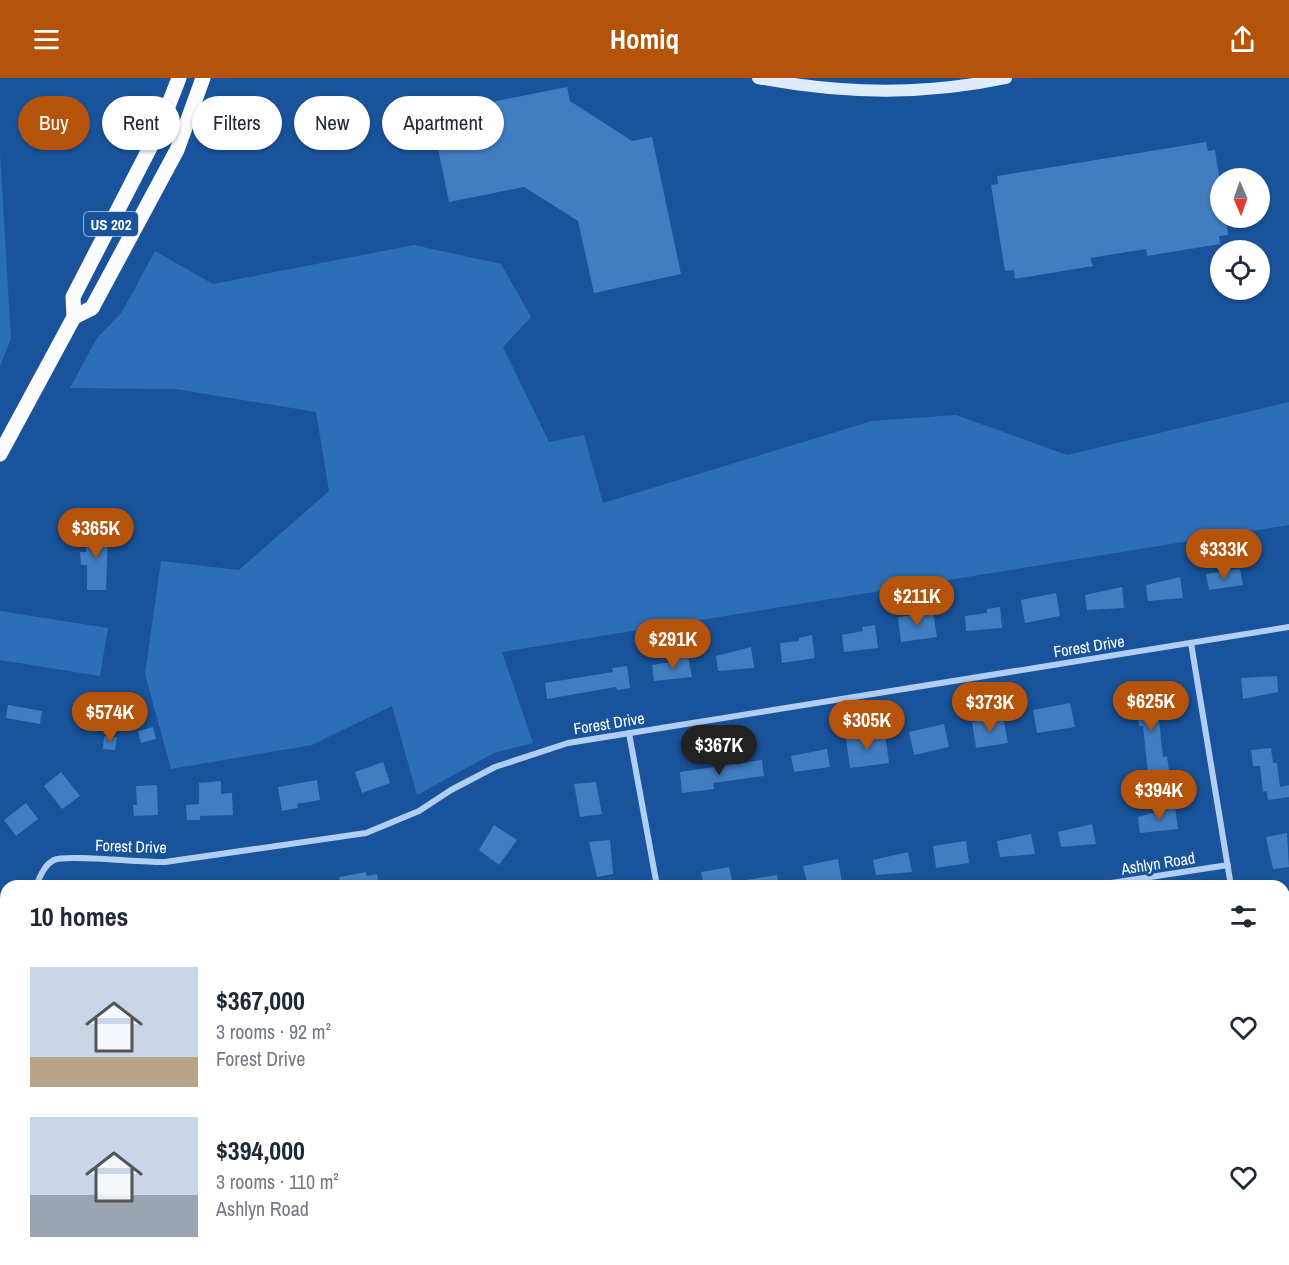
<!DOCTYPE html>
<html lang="en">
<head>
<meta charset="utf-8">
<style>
  :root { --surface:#fff; --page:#f6f6f7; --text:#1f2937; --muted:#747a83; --accent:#b45309 }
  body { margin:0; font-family:"Archivo Narrow",sans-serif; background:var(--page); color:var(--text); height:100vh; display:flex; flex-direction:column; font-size:22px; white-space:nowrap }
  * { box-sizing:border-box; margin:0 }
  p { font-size:20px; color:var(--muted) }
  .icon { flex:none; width:33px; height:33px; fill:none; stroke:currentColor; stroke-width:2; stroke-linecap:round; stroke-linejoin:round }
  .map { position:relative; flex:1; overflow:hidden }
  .side { position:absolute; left:0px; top:802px; width:1290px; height:386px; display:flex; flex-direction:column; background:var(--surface); border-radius:18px 18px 0 0; box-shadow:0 2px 4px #0004 }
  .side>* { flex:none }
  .hud { position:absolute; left:18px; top:18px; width:600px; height:54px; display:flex; gap:12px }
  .needle { width:39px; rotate:178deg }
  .tools { position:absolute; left:1210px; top:90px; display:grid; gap:12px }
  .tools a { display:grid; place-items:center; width:60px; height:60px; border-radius:50%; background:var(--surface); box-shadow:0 2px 4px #0004; font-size:30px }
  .price { position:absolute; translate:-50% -51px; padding:0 14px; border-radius:21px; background:var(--accent); color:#fff; font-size:20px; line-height:39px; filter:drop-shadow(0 2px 3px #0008) }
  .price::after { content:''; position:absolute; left:50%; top:36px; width:18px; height:14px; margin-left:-9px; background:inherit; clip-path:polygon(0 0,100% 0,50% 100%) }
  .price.on { background:#222; color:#fff }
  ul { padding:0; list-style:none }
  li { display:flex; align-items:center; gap:18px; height:150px; padding:0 30px }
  li span { display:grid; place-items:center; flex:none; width:168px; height:120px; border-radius:0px; color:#555 }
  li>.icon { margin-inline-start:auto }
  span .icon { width:72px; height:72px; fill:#fffc; stroke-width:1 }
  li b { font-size:26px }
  h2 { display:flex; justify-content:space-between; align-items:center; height:72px; padding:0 30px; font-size:26px }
  .chip { padding:0 21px; border-radius:27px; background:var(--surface); box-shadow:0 2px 4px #0004; font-size:21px; line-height:54px }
  .chip.on { background:var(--accent); color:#fff }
  header { display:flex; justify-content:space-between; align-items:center; height:78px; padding:0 30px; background:var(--accent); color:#fff; font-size:27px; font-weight:700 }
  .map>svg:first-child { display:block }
  .green { fill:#2d6eb8 }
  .building { fill:#427dc1 }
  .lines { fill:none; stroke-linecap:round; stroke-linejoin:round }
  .street { stroke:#b0cef2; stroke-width:6 }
  .secondary { stroke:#deebfc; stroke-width:12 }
  .primary { stroke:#fafcff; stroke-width:15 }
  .labels { text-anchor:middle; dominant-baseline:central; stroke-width:6; stroke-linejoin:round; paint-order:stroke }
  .shield { fill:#19539b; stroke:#bacbe1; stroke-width:1.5 }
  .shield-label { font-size:15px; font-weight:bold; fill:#fff }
  .street-label { font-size:16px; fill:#fff; stroke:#19539b }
</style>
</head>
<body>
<header><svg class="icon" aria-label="menu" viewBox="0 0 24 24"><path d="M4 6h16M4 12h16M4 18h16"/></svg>Homiq<svg class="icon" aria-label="share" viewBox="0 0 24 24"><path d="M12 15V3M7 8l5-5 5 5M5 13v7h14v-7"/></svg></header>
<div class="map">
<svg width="1289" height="1187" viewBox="0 0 1289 1187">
  <rect width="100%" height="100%" fill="#19539b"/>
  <g class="green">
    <polygon points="0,74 11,261 0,288"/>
    <polygon points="414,167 501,186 531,239 503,269 549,364 584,357 603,425 872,343 956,337 1067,377 1289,324 1289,447 502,574 533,665 494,675 417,717 392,628 312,667 171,691 145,596 161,483 239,492 329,413 316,334 176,311 70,310 97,260 122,234 155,173 213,206"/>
    <polygon points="0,533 108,550 100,598 0,582"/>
    <polygon points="164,1182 244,1182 242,1187 165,1187"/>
  </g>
  <g class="building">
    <polygon points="567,9 570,23 632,63 652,59 681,196 594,215 578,143 524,109 449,124 431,36"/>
    <polygon points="1206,64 1208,73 1215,72 1221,111 1221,140 1226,140 1228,157 1219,158 1220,166 1147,178 1146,171 1090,180 1093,188 1015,201 1014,192 1005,193 991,107 998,106 997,98"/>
    <polygon points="86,451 108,451 106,512 87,512 87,487 81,487 80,474 86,474"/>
    <polygon points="1240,491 1243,507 1209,512 1206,496"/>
    <polygon points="1180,499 1183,520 1148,523 1146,507"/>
    <polygon points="1122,509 1124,530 1087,532 1085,517"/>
    <polygon points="1056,515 1060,538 1025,545 1021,522"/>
    <polygon points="1000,529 1002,550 966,553 965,538 987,535 987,531"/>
    <polygon points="933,534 937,559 901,564 898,539"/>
    <polygon points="875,547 878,570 844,574 842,557 863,553 862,549"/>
    <polygon points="812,557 815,580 782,585 780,565 799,563 799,560"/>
    <polygon points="751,569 754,590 718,593 716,578"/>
    <polygon points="688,578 692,599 654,603 652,587 678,583 677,579"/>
    <polygon points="627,588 630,610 617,612 616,609 547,621 545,605 613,594 612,590"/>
    <polygon points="1277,598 1278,614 1243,621 1241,600"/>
    <polygon points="1156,614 1163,679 1167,678 1169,693 1148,696 1143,648 1139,648 1135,617"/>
    <polygon points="1070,625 1075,649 1037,655 1033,632"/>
    <polygon points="8,627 42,633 40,646 6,640"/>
    <polygon points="95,631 113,633 111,650 93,648"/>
    <polygon points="1003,639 1008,665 976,670 972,644"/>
    <polygon points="944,646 949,669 914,677 909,654"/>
    <polygon points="153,649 156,661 141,665 138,653"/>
    <polygon points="885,656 889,685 850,690 846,661"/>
    <polygon points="104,658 117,659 115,672 103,671"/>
    <polygon points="1271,670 1273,685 1277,685 1280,709 1289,707 1289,719 1268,722 1267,713 1263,714 1260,688 1253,688 1251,672"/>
    <polygon points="827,671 830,689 794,694 791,678"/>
    <polygon points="762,682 764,698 713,705 714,711 682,715 680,694"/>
    <polygon points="383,684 390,705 362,715 355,694"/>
    <polygon points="61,694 80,718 62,731 44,708"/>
    <polygon points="317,702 320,722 297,726 298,730 282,733 278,709"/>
    <polygon points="221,703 221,716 232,715 233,737 200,738 200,742 187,742 186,727 199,726 199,705"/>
    <polygon points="596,704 602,736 580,739 574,706"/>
    <polygon points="157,707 158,737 134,738 133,727 137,727 136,708"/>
    <polygon points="26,725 38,741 16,758 4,742"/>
    <polygon points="1175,729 1178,751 1140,755 1138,739"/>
    <polygon points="1092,746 1096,766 1061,769 1058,754"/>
    <polygon points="494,747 517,762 499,787 479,772"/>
    <polygon points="1287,755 1289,789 1273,791 1266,759"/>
    <polygon points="1031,756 1035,776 1000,779 997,763"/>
    <polygon points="610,762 613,796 597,799 589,764"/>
    <polygon points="966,763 969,785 936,790 933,768"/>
    <polygon points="908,774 912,794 876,797 873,782"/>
    <polygon points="838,781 842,805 808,808 803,788"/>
    <polygon points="729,789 733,808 704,808 701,794"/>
    <polygon points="366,794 367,798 377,796 379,808 341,808 339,799"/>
    <polygon points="777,797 779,808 746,808 746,802"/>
  </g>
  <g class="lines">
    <g class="street">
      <polyline points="1191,565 1231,808"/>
      <polyline points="629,655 657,808"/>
      <path d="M36 808C40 799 44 787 54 782 66 776 144 785 165 784L366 755 419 733 451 712 495 689 568 665 1289 549"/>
      <polyline points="1092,808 1228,787"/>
      <polyline points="0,875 6,868"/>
      <polyline points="1284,890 1289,891"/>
      <polyline points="0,909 6,913"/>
      <polyline points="95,1182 96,1187"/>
      <polyline points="726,1182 727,1187"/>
      <polyline points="1174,1187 1176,1182"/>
    </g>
    <path class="secondary" d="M758 0C841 16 923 18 1006 0"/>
    <g class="primary">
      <polyline points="74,239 92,230 177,72 203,0"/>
      <polyline points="0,376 74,239 73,219 158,54 179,0"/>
    </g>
  </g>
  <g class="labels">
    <rect class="shield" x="84" y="134" width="54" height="24" rx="4.5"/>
    <g class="shield-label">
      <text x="111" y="146">US 202</text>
    </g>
    <g class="street-label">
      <text transform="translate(1089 568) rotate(-9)">Forest Drive</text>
      <text transform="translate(609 645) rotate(-9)">Forest Drive</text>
      <text transform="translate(131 768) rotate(2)">Forest Drive</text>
      <text transform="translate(1158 785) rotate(-9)">Ashlyn Road</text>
    </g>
  </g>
</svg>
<div class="tools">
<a><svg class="needle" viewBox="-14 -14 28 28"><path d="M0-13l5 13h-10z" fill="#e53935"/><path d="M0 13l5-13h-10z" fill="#747a83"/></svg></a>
<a><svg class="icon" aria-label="locate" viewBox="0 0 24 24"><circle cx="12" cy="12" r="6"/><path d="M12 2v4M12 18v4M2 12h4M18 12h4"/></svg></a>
</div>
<b class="price" style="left:96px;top:481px">$365K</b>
<b class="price" style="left:1224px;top:502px">$333K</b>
<b class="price" style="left:917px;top:549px">$211K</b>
<b class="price" style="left:673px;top:592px">$291K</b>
<b class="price" style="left:1151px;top:654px">$625K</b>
<b class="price" style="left:990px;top:655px">$373K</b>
<b class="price" style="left:110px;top:665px">$574K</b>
<b class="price" style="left:867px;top:673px">$305K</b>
<b class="price on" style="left:719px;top:698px">$367K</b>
<b class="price" style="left:1159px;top:743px">$394K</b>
<div class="hud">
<a class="chip on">Buy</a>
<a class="chip">Rent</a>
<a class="chip">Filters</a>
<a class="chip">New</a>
<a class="chip">Apartment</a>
</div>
<section class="side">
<h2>10 homes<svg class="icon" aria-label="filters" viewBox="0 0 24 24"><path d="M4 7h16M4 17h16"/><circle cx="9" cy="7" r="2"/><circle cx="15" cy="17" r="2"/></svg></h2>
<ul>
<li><span style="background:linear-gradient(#c9d6e8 75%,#b9a48a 0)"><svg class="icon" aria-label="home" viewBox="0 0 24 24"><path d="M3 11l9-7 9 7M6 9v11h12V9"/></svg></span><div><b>$367,000</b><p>3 rooms · 92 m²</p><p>Forest Drive</p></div><svg class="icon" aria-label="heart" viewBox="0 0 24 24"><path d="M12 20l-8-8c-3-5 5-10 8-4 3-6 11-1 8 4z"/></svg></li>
<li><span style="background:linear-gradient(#c9d6e8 65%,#9aa5b1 0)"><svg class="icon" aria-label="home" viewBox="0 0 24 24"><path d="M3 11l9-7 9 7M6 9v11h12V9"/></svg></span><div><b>$394,000</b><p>3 rooms · 110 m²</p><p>Ashlyn Road</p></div><svg class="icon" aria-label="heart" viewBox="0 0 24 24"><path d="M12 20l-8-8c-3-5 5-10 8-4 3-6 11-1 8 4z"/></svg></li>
</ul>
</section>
</div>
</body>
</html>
